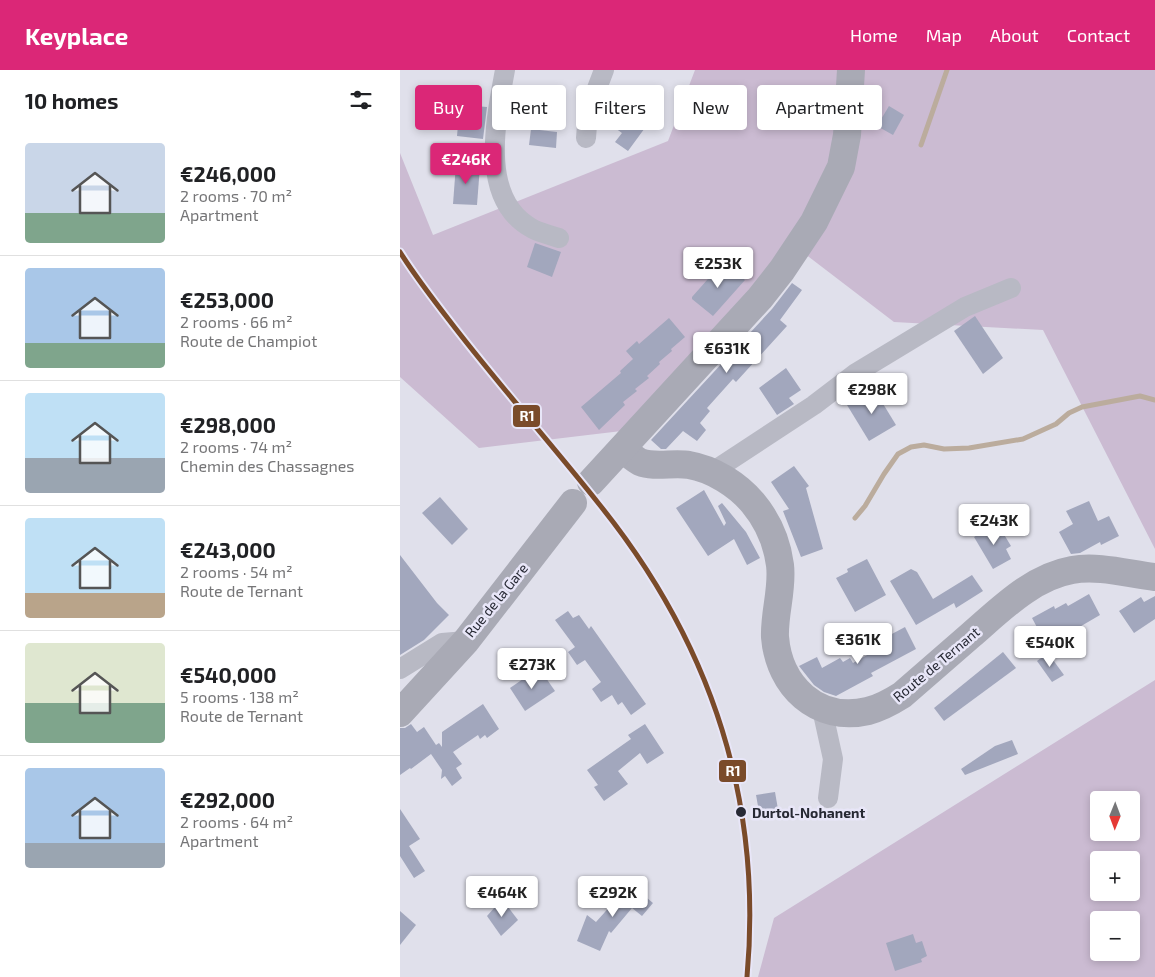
<!DOCTYPE html>
<html lang="en">
<head>
<meta charset="utf-8">
<style>
  :root { --surface:#fff; --page:#f2f2f2; --text:#202124; --muted:#757577; --line:#e0e0e0; --accent:#db2777 }
  body { margin:0; font-family:"Exo 2",sans-serif; background:var(--page); color:var(--text); height:100vh; display:flex; flex-direction:column; font-size:19px; white-space:nowrap }
  * { box-sizing:border-box; margin:0 }
  p { font-size:16px; color:var(--muted) }
  .icon { flex:none; width:28px; height:28px; fill:none; stroke:currentColor; stroke-width:2; stroke-linecap:round; stroke-linejoin:round }
  .map { position:relative; flex:1; overflow:hidden }
  .side { display:flex; flex-direction:column; background:var(--surface); width:400px }
  .side>* { flex:none }
  .guide { position:absolute; left:15px; top:15px; width:475px; height:45px; display:flex; gap:10px }
  .needle { width:32px; rotate:181deg }
  .fabs { position:absolute; left:690px; top:721px; display:grid; gap:10px }
  .fabs a { display:grid; place-items:center; width:50px; height:50px; border-radius:5px; background:var(--surface); box-shadow:0 2px 8px #0003; font-size:25px }
  .price { position:absolute; translate:-50% -42px; padding:0 11px; border-radius:5px; background:#fff; color:#222; font-size:16px; line-height:32px; filter:drop-shadow(0 1px 2px #0008) }
  .price::after { content:''; position:absolute; left:50%; top:30px; width:15px; height:11px; margin-left:-8px; background:inherit; clip-path:polygon(0 0,100% 0,50% 100%) }
  .price.selected { background:var(--accent); color:#fff }
  ul { padding:0; list-style:none }
  li { display:flex; align-items:center; gap:15px; height:125px; padding:0 25px }
  li+li { border-top:1px solid var(--line) }
  li span { display:grid; place-items:center; flex:none; width:140px; height:100px; border-radius:5px; color:#555 }
  li>.icon { margin-inline-start:auto }
  span .icon { width:60px; height:60px; fill:#fffc; stroke-width:1 }
  li b { font-size:21px }
  h2 { display:flex; justify-content:space-between; align-items:center; height:60px; padding:0 25px; font-size:21px }
  .pill { padding:0 18px; border-radius:5px; background:var(--surface); box-shadow:0 2px 8px #0003; font-size:18px; line-height:45px }
  .pill.selected { background:var(--accent); color:#fff }
  header { display:flex; align-items:center; gap:30px; box-sizing:border-box; height:70px; padding:0 25px; background:var(--accent); color:#fff }
  header strong { font-size:24px }
  nav { display:flex; gap:28px; margin-inline-start:auto; font-size:18px }
  main { display:flex; flex:1; min-height:0 }
  .map>svg:first-child { display:block }
  .green { fill:#cbbbd2; fill-rule:evenodd }
  .lines { fill:none; stroke-linecap:round; stroke-linejoin:round }
  .stream { stroke:#bbac9d; stroke-width:5 }
  .building { fill:#a2a7bd }
  .street { stroke:#b8b9c4; stroke-width:20 }
  .secondary { stroke:#a9aab5; stroke-width:28 }
  .rail-1-casing { stroke:#e8e6f8; stroke-width:9 }
  .rail-1 { stroke:#7a4b2a; stroke-width:5 }
  .stop-dot { fill:#272934; stroke:#e8e6f8; stroke-width:2 }
  .labels { text-anchor:middle; dominant-baseline:central; stroke-width:5; stroke-linejoin:round; paint-order:stroke }
  .street-label { font-size:14px; fill:#272934; stroke:#e8e6f8 }
  .stop-label { font-size:14px; font-weight:bold; fill:#272934; stroke:#e8e6f8; text-anchor:start }
  .line-badge { stroke:#e8e6f8; stroke-width:2 }
  .badge-label { font-size:14px; text-anchor:middle; font-weight:bold; fill:#fff }
</style>
</head>
<body>
<header>
<strong>Keyplace</strong>
<nav><a>Home</a><a>Map</a><a>About</a><a>Contact</a></nav>
</header>
<main>
<section class="side">
<h2>10 homes<svg class="icon" aria-label="filters" viewBox="0 0 24 24"><path d="M4 7h16M4 17h16"/><circle cx="9" cy="7" r="2"/><circle cx="15" cy="17" r="2"/></svg></h2>
<ul>
<li><span style="background:linear-gradient(#c9d6e8 70%,#7fa58c 0)"><svg class="icon" aria-label="home" viewBox="0 0 24 24"><path d="M3 11l9-7 9 7M6 9v11h12V9"/></svg></span><div><b>€246,000</b><p>2 rooms · 70 m²</p><p>Apartment</p></div></li>
<li><span style="background:linear-gradient(#a9c7e8 75%,#7fa58c 0)"><svg class="icon" aria-label="home" viewBox="0 0 24 24"><path d="M3 11l9-7 9 7M6 9v11h12V9"/></svg></span><div><b>€253,000</b><p>2 rooms · 66 m²</p><p>Route de Champiot</p></div></li>
<li><span style="background:linear-gradient(#bfe0f5 65%,#9aa5b1 0)"><svg class="icon" aria-label="home" viewBox="0 0 24 24"><path d="M3 11l9-7 9 7M6 9v11h12V9"/></svg></span><div><b>€298,000</b><p>2 rooms · 74 m²</p><p>Chemin des Chassagnes</p></div></li>
<li><span style="background:linear-gradient(#bfe0f5 75%,#b9a48a 0)"><svg class="icon" aria-label="home" viewBox="0 0 24 24"><path d="M3 11l9-7 9 7M6 9v11h12V9"/></svg></span><div><b>€243,000</b><p>2 rooms · 54 m²</p><p>Route de Ternant</p></div></li>
<li><span style="background:linear-gradient(#dfe7d0 60%,#7fa58c 0)"><svg class="icon" aria-label="home" viewBox="0 0 24 24"><path d="M3 11l9-7 9 7M6 9v11h12V9"/></svg></span><div><b>€540,000</b><p>5 rooms · 138 m²</p><p>Route de Ternant</p></div></li>
<li><span style="background:linear-gradient(#a9c7e8 75%,#9aa5b1 0)"><svg class="icon" aria-label="home" viewBox="0 0 24 24"><path d="M3 11l9-7 9 7M6 9v11h12V9"/></svg></span><div><b>€292,000</b><p>2 rooms · 64 m²</p><p>Apartment</p></div></li>
</ul>
</section>
<div class="map">
<svg width="755" height="907" viewBox="0 0 755 907">
  <rect width="100%" height="100%" fill="#e0e0eb"/>
  <g class="green">
    <polygon points="295,0 755,0 755,479 643,260 494,252 392,174 230,360 79,378 0,307 0,83 33,165 268,71"/>
    <path d="M755 610V907H358L374 848ZM699 730H731V762H699ZM699 790H731V822H699ZM699 850H731V882H699Z"/>
  </g>
  <g class="lines">
    <g class="stream">
      <polyline points="521,75 547,0"/>
      <polyline points="455,448 465,436 484,404 498,384 511,377 524,375 544,379 569,378 623,369 656,354 669,343 682,337 740,326 755,330"/>
    </g>
  </g>
  <g class="building">
    <polygon points="223,32 250,51 228,81 215,72 222,63 208,53"/>
    <polygon points="63,35 87,37 83,69 57,66 59,44 62,44"/>
    <polygon points="489,36 504,45 493,65 477,56"/>
    <polygon points="131,59 157,62 156,78 129,75"/>
    <polygon points="56,94 80,96 77,135 53,134"/>
    <polygon points="135,173 161,182 152,207 127,197"/>
    <polygon points="325,193 345,210 313,246 292,229 292,227 315,201 317,203"/>
    <polygon points="392,213 402,220 380,250 387,256 336,312 333,309 307,338 310,341 300,353 306,360 297,371 283,361 266,379 261,379 251,370 372,239"/>
    <polygon points="575,246 603,288 583,304 554,261"/>
    <polygon points="269,248 285,267 271,279 272,281 259,292 260,294 247,306 249,308 235,319 237,321 223,332 225,335 199,360 181,337 221,303 220,301 233,289 226,281 237,271 239,274"/>
    <polygon points="386,298 401,320 389,328 394,334 377,345 359,318"/>
    <polygon points="474,319 496,355 469,371 447,335"/>
    <polygon points="394,396 409,416 406,418 423,479 401,487 383,441 389,439 371,412"/>
    <polygon points="304,420 324,456 326,453 318,436 322,433 346,462 360,488 347,495 334,469 308,486 276,438"/>
    <polygon points="40,427 68,459 52,475 22,443"/>
    <polygon points="689,431 698,451 709,446 719,466 701,475 700,472 680,483 671,484 659,462 673,454 666,441"/>
    <polygon points="597,453 611,476 606,479 611,489 593,499 574,467"/>
    <polygon points="0,485 37,533 49,545 24,570 0,585"/>
    <polygon points="467,489 486,525 455,542 436,508 448,502 447,499"/>
    <polygon points="511,499 517,502 533,529 572,505 583,521 556,538 554,533 516,555 490,511"/>
    <polygon points="689,524 700,545 647,576 632,548 654,536 655,539 666,533 668,536"/>
    <polygon points="755,526 755,549 734,563 719,541 741,527 744,532"/>
    <polygon points="168,541 173,548 179,545 189,559 191,556 246,634 231,645 222,632 218,635 212,625 201,632 192,619 201,612 185,590 177,595 168,582 175,577 155,550"/>
    <polygon points="505,557 516,579 471,603 473,606 436,626 424,622 414,615 399,596 417,587 422,598 440,588 443,592 450,588 453,593 476,580 473,574"/>
    <polygon points="603,582 616,598 544,651 534,638"/>
    <polygon points="648,583 664,605 652,612 637,591"/>
    <polygon points="139,598 155,621 125,641 110,618"/>
    <polygon points="83,634 99,659 87,668 85,665 80,669 78,665 53,682 62,694 56,698 62,708 52,716 45,706 41,709 42,700 31,684 11,699 10,698 0,705 0,658 5,658 11,654 17,662 24,657 36,675 39,673 42,677 42,662"/>
    <polygon points="245,654 264,683 247,694 240,683 218,701 228,714 204,731 194,717 198,715 187,700 231,669 228,665"/>
    <polygon points="612,670 618,684 565,705 561,699 595,676"/>
    <polygon points="375,722 379,745 360,747 356,725"/>
    <polygon points="0,739 20,769 9,776 25,801 14,808 0,786"/>
    <polygon points="230,814 253,833 242,846 232,838 211,863 209,861 200,881 177,871 187,845 196,852"/>
    <polygon points="102,829 118,850 101,866 87,846"/>
    <polygon points="0,841 16,855 0,875"/>
    <polygon points="513,864 516,873 522,871 527,886 521,889 522,892 495,901 486,873"/>
  </g>
  <g class="lines">
    <g class="street">
      <path d="M105 0C96 49 78 130 133 159 141 163 150 165 159 168"/>
      <polyline points="186,68 188,42 204,0"/>
      <polyline points="312,402 414,335 456,303 565,237 611,218"/>
      <polyline points="0,599 42,573 66,571"/>
      <polyline points="422,639 433,689 428,728"/>
    </g>
    <g class="secondary">
      <path d="M222 379C228 383 234 389 240 392 255 398 274 392 289 395 313 399 338 415 353 433 368 451 377 472 380 495 383 519 374 543 375 567 379 616 417 653 468 641 480 638 491 632 502 625 525 605 548 585 571 565 600 540 632 507 672 500 698 495 729 504 755 507"/>
      <polyline points="191,412 360,228 382,200 414,152 441,97 447,65 451,0"/>
      <polyline points="0,643 66,571 173,433"/>
    </g>
    <defs>
      <path id="rail-1" d="M0 182C15 206 32 228 49 250 97 313 150 372 199 434 311 573 363 729 347 907"/>
    </defs>
    <use href="#rail-1" class="rail-1-casing"/>
    <use href="#rail-1" class="rail-1"/>
  </g>
  <circle class="stop-dot" cx="341" cy="742" r="6"/>
  <g class="labels">
    <g class="street-label">
      <text transform="translate(96 530) rotate(-51)">Rue de la Gare</text>
      <text transform="translate(536 594) rotate(-40)">Route de Ternant</text>
    </g>
    <g class="stop-label">
      <text x="352" y="742">Durtol-Nohanent</text>
    </g>
  </g>
  <g class="line-badge">
    <rect x="112" y="334" width="29" height="24" rx="5" fill="#7a4b2a"/>
    <rect x="318" y="689" width="29" height="24" rx="5" fill="#7a4b2a"/>
  </g>
  <g class="badge-label">
    <text x="127" y="351">R1</text>
    <text x="333" y="706">R1</text>
  </g>
</svg>
<div class="fabs">
<a><svg class="needle" viewBox="-14 -14 28 28"><path d="M0-13l5 13h-10z" fill="#e53935"/><path d="M0 13l5-13h-10z" fill="#757577"/></svg></a>
<a>+</a>
<a>−</a>
</div>
<b class="price selected" style="left:66px;top:115px">€246K</b>
<b class="price" style="left:318px;top:219px">€253K</b>
<b class="price" style="left:327px;top:304px">€631K</b>
<b class="price" style="left:472px;top:345px">€298K</b>
<b class="price" style="left:594px;top:476px">€243K</b>
<b class="price" style="left:458px;top:595px">€361K</b>
<b class="price" style="left:650px;top:598px">€540K</b>
<b class="price" style="left:132px;top:620px">€273K</b>
<b class="price" style="left:102px;top:848px">€464K</b>
<b class="price" style="left:213px;top:848px">€292K</b>
<div class="guide">
<a class="pill selected">Buy</a>
<a class="pill">Rent</a>
<a class="pill">Filters</a>
<a class="pill">New</a>
<a class="pill">Apartment</a>
</div>
</div>
</main>
</body>
</html>
